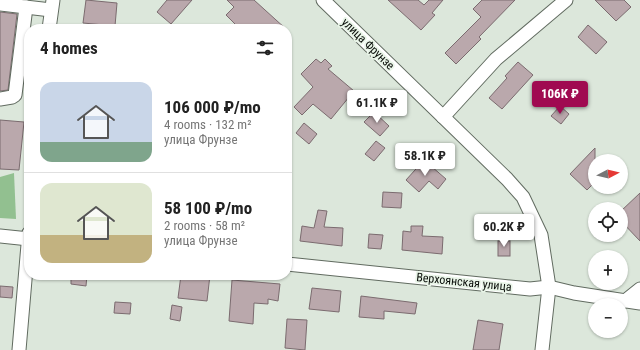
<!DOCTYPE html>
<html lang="en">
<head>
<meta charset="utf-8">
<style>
  :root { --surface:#fff; --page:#f2f2f2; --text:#222; --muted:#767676; --line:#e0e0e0; --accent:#a00a51 }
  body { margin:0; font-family:"Roboto Condensed",sans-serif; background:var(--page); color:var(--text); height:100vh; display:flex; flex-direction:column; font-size:15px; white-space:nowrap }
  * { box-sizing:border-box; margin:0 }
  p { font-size:13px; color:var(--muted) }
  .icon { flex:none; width:22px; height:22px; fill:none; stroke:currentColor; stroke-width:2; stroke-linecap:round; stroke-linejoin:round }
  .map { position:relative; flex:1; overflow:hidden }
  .sheet { position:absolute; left:24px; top:24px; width:268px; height:256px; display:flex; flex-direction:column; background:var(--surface); border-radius:16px; box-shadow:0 1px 3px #0004 }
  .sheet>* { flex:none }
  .needle { width:26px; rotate:83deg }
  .controls { position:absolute; left:588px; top:154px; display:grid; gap:8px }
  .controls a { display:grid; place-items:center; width:40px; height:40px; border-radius:50%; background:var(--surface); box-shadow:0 1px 3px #0004; font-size:20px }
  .price { position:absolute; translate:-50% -34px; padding:0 9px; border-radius:4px; background:#fff; color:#222; font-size:13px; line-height:26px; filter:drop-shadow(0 1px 2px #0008) }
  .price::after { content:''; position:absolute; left:50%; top:24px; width:12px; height:9px; margin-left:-6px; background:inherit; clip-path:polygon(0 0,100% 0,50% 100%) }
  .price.selected { background:var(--accent); color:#fff }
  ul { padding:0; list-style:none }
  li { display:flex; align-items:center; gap:12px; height:100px; padding:0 16px }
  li+li { border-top:1px solid var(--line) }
  li span { display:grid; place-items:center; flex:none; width:112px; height:80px; border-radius:12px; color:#555 }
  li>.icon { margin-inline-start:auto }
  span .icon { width:48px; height:48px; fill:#fffc; stroke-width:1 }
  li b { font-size:17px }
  h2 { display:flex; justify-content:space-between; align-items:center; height:48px; padding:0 16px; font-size:17px }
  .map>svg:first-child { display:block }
  .forest { fill:#92c090 }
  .building { fill:#baa8ac; stroke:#7b6b6f }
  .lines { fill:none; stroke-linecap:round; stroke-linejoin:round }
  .minor-casing { stroke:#616b60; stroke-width:15 }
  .minor { stroke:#fff; stroke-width:13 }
  .labels { text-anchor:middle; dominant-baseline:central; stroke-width:3.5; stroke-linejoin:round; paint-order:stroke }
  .street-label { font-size:12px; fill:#090d09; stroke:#e9f5e8 }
</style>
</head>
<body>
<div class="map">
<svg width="640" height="350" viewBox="0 0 640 350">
  <rect width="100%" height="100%" fill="#dce7db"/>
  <polygon class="forest" points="14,173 16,219 0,218 0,177"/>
  <g class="building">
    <polygon points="86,0 117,3 115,26 83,23"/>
    <polygon points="167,0 192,0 171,24 157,12"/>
    <polygon points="227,0 254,0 286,29 240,29 226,15 234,7"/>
    <polygon points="388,0 418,0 424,5 429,0 443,0 432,13 435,15 421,30"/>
    <polygon points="482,0 515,0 479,37 481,39 456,64 445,53 481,17 473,9"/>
    <polygon points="595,0 624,0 631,7 616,21"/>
    <polygon points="0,12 17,14 8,90 0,91"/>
    <polygon points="588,25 607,42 596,54 578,37"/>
    <polygon points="316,59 321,63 325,59 332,66 328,69 354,91 331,119 313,104 302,115 294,107 313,87 301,74"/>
    <polygon points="518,62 533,75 502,109 489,98 507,78 505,76"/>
    <polygon points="560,106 569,114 561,124 551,116"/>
    <polygon points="374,112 389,126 380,136 364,122"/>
    <polygon points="0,120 24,122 19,170 0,169"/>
    <polygon points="304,123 317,134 309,144 296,133"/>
    <polygon points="376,141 385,148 374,161 365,154"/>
    <polygon points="595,148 595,182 587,190 570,174"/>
    <polygon points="424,160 446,179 438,189 429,181 419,192 406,180"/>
    <polygon points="383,192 402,193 401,208 382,207"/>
    <polygon points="640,193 640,241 621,221 621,211"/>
    <polygon points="318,210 327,211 324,227 343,228 342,246 300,241 302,226 314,228"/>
    <polygon points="411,226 423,226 422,236 443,237 442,254 402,250 403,231 411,232"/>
    <polygon points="369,234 383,235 381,249 368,248"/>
    <rect x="498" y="241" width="12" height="15"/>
    <polygon points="71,275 87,275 86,286 71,284"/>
    <polygon points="181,275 210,275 207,301 178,298"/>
    <polygon points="232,280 280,284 278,301 268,299 268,304 254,303 253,324 229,321"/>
    <polygon points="0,286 13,287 12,298 0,297"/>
    <polygon points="312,288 341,291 339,312 309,309"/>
    <polygon points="361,296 417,303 415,314 384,311 384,319 359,317"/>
    <polygon points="115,302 131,303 130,314 114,313"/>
    <polygon points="172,305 182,307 180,321 170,319"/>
    <polygon points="287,319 307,320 305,350 285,348"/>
    <polygon points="478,320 503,324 499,350 473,350"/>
  </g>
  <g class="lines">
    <defs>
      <g id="minor">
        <polyline points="323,0 507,179 523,197 541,235 549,287 542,350"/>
        <polyline points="0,4 51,10"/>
        <polyline points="49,29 53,0"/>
        <polyline points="0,99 12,97 15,95 26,7"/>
        <polyline points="443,117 496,59 566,0"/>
        <polyline points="0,236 29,239"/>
        <polyline points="287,264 530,289 549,287 574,293 640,303"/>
        <polyline points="625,301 640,289"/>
        <polyline points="19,350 29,233"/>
      </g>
    </defs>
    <use href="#minor" class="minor-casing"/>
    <use href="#minor" class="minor"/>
  </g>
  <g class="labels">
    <g class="street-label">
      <text transform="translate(368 44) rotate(44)">улица Фрунзе</text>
      <text transform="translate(464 282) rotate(6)">Верхоянская улица</text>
    </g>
  </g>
</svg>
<div class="controls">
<a><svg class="needle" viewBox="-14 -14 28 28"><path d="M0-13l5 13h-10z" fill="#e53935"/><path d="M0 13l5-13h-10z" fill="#767676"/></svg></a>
<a><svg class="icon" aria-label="locate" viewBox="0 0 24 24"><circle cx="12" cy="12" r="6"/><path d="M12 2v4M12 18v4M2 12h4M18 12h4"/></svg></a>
<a>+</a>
<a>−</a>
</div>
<b class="price selected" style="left:560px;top:115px">106K ₽</b>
<b class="price" style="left:377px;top:124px">61.1K ₽</b>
<b class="price" style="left:425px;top:177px">58.1K ₽</b>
<b class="price" style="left:504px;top:248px">60.2K ₽</b>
<section class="sheet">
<h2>4 homes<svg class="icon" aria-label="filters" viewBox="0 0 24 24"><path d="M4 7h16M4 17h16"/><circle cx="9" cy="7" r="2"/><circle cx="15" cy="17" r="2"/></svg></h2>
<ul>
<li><span style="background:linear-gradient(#c9d6e8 75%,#7fa58c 0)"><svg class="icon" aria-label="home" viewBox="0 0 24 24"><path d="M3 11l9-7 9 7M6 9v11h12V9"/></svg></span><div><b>106 000 ₽/mo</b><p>4 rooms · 132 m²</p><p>улица Фрунзе</p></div></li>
<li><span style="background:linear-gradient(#dfe7d0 65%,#c2b280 0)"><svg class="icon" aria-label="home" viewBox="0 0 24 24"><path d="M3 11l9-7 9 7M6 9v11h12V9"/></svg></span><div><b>58 100 ₽/mo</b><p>2 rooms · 58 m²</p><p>улица Фрунзе</p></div></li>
</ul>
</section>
</div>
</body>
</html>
